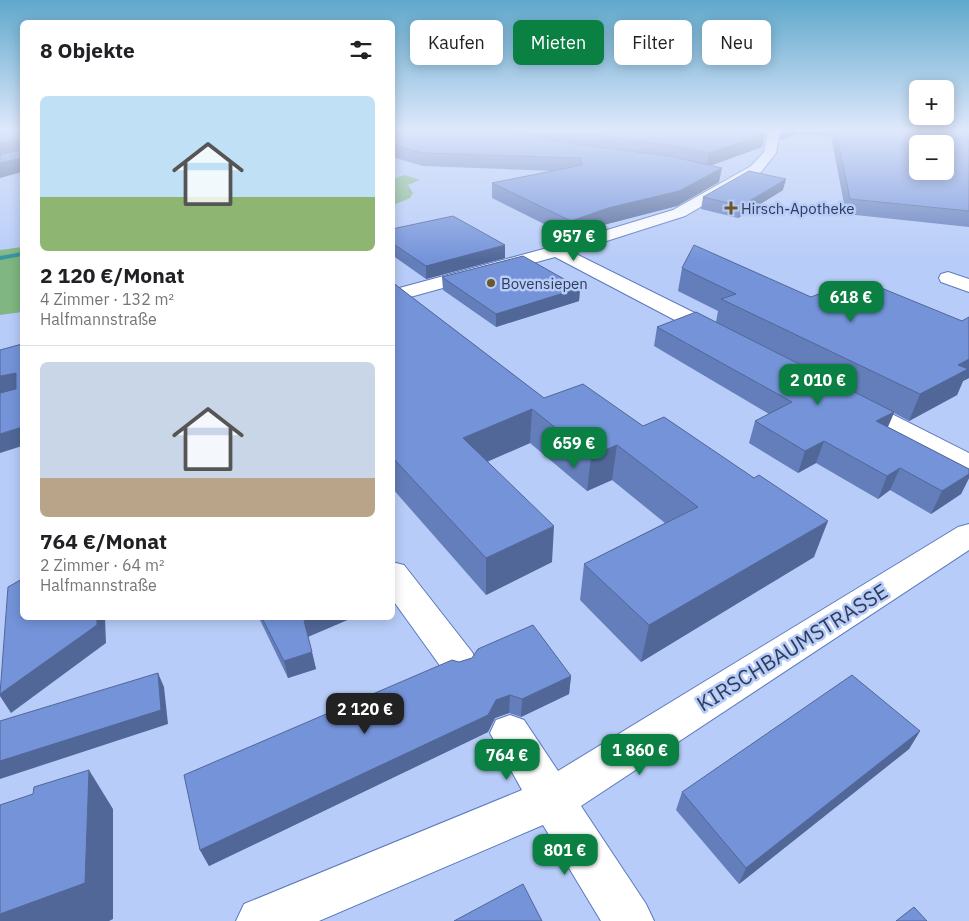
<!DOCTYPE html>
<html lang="de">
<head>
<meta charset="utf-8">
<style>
  :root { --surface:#fff; --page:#f6f6f6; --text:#202124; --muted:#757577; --line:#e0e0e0; --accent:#0b8043 }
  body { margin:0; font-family:"IBM Plex Sans",sans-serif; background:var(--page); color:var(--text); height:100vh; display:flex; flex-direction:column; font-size:19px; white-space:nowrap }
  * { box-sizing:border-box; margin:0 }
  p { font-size:16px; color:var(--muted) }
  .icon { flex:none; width:28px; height:28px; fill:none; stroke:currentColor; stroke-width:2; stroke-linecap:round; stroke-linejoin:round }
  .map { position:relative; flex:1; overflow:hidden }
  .panel { position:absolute; left:20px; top:20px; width:375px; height:600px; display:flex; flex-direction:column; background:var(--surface); border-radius:8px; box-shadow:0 2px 12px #0003 }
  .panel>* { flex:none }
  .banner { position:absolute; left:410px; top:20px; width:475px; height:45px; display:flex; gap:10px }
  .tools { position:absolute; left:909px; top:80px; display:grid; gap:10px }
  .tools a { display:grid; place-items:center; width:45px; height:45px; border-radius:8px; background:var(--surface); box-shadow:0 2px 12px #0003; font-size:25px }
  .price { position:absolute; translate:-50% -42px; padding:0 11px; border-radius:10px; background:var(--accent); color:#fff; font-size:16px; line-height:32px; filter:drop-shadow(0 1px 2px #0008) }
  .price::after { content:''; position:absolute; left:50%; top:30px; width:15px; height:11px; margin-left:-8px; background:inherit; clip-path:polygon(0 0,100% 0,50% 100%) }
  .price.selected { background:#222; color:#fff }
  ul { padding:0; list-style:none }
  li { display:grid; align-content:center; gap:10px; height:265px; padding:0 20px }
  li+li { border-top:1px solid var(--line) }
  li span { display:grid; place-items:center; height:155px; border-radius:8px; color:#555 }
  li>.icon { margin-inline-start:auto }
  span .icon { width:90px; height:90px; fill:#fffc; stroke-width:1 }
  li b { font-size:21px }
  h2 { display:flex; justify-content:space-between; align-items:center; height:60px; padding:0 20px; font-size:21px }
  .tag { padding:0 18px; border-radius:8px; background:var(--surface); box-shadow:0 2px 12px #0003; font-size:18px; line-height:45px }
  .tag.selected { background:var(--accent); color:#fff }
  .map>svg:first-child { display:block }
  .green { fill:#7fb681 }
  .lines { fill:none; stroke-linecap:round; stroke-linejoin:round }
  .stream { fill:#33959f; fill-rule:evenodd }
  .minor-casing { stroke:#5c79bd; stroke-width:2 }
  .minor { fill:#fff; fill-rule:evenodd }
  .wall { fill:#647ebb }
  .shaded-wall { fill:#516798 }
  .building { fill:#7493d9; stroke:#516798; fill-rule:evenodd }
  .poi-dot { fill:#6e5828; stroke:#b7ccf8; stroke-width:2 }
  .labels { text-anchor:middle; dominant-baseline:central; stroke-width:5; stroke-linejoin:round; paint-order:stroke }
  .far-poi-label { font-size:15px; fill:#2f3c5a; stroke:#b7ccf8; text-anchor:start }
  .near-street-label { font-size:21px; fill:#2f3c5a; stroke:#b7ccf8 }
</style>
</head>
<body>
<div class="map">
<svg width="969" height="921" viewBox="0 0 969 921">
  <rect width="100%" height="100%" fill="#b7ccf8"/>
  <g class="green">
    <polygon points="405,175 420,180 408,185 413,193 410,198 393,205 393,179"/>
    <polygon points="22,247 22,312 0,315 0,250"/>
  </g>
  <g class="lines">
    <polygon class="stream" points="22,252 22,256 0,260 0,256"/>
    <defs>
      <g id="minor">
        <polygon points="768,131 780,131 776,153 761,172 685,216 572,252 725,328 728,333 725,338 717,339 709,338 555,257 392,302 392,290 551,247 673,210 751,166 764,152"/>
        <polygon points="948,272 969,279 969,292 941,282 939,278 941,274"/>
        <polygon points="857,399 866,401 969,453 969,473 959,470 848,411 845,406 848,401"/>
        <polygon points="969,524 969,550 581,806 646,904 654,921 601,921 543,825 319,921 236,921 244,904 522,790 490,733 496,720 510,715 524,720 558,771 958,527"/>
        <polygon points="392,562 404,565 472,652 478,663 472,674 459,678 446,674 392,599"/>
      </g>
    </defs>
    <use href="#minor" class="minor-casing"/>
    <use href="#minor" class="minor"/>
  </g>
  <g class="wall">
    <polygon points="392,131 766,131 762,147 711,165 719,182 677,206 607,224 570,237 492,198 492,183 553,171 423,166 392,157"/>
    <polygon points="781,131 969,131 969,227 846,214 831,136 797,134 780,140"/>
    <polygon points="783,190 738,218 701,209 703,197"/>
    <polygon points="392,229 505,258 426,279 392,255"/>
    <polygon points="682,268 811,297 866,288 962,321 969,317 969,378 963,381 957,395 909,421 894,413 888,427 969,469 969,478 961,494 931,514 890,490 878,499 816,463 798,473 749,443 755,421 769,414 654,346 657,327 716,322 718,311 678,291"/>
    <polygon points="442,277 580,288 579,301 496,327 443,290"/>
    <polygon points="392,282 544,398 814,557 641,662 580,600 584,564 665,523 612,480 587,491 530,443 488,461 552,562 486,595 392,488"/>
    <polygon points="259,618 352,618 308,637 316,669 288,678"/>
    <polygon points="472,658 571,676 569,694 521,717 509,713 495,718 488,732 209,866 200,850 459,662"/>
    <polygon points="920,731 909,749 739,884 676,810 682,792"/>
  </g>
  <g class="shaded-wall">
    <polygon points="766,131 762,147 707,167 709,153"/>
    <polygon points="782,131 797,131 797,134 780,140"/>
    <polygon points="17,139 22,151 0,157 0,144"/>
    <polygon points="22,158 22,172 0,178 0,163"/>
    <polygon points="722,168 719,182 677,206 607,224 570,237 571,221"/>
    <polygon points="786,179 783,190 738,218 741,206"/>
    <polygon points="505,245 505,258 426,279 426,266"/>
    <polygon points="580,288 579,301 496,327 496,314"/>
    <polygon points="969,359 969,378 963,381 957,395 909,421 920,394 958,365"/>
    <polygon points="16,373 22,389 0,394 0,376"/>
    <polygon points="532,409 530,443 464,472 463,438"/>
    <polygon points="894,412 885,433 876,421"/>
    <polygon points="22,427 22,446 0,453 0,434"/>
    <polygon points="824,441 816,463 798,473 805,451"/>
    <polygon points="617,445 612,480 587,491 591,456"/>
    <polygon points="900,468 890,490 878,499 887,476"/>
    <polygon points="969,474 969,478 961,494 931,514 942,491"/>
    <polygon points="828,521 814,557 641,662 649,625"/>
    <polygon points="554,526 552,562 486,595 486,558"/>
    <polygon points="97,618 105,618 106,643 11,713 0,696 0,694"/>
    <polygon points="312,618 352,618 307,637 304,621"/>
    <polygon points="312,652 316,669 288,678 284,661"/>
    <polygon points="158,673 164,687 168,724 0,779 0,761"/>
    <polygon points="571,676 569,694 521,717 522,699"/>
    <polygon points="510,695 509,713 495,718 488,732 209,866 200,850 496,700"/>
    <polygon points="920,731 909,749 739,884 746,868"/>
    <polygon points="89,770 113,809 113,919 109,921 0,921 0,914"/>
  </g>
  <g class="building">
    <polygon points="0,131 22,131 22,158 0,163 0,155 19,150 19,141 17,139 0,144"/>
    <polygon points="392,131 506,131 574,144 669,156 722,168 679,191 608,208 571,221 492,183 582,165 581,158 422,153 392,144"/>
    <polygon points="566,131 766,131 765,134 709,153 669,145"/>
    <path d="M836 131H969V211L850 199ZM918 144H945V171H918Z"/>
    <polygon points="749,171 786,179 741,206 703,197"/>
    <polygon points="453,216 505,245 426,266 392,243 392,229"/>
    <polygon points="694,245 811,297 850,282 866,288 874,285 962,321 969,317 969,359 958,365 968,369 920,394 721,299 736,294 682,268"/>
    <polygon points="523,256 580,288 496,314 442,277"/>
    <polygon points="392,282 544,398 583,384 643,426 664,417 754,478 759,475 828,521 649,625 584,564 698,507 617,445 591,456 532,409 463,438 554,526 486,558 392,457"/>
    <polygon points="696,312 894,412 876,421 969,469 969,474 942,491 900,468 887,476 824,441 805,451 755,421 792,402 657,327"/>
    <polygon points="22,344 22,427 0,434 0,393 16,389 16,373 0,376 0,350"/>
    <polygon points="22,579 22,618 97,618 97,625 0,694 8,587"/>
    <polygon points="262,618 312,618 304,621 312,652 284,661"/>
    <polygon points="533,625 571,676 522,699 510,695 496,700 488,715 200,850 184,775 452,660 459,662 472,658 478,649"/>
    <polygon points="158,673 161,710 0,761 0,721"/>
    <polygon points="852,675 920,731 746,868 682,792"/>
    <polygon points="89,770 85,883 0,914 0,805 33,794 34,787"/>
    <polygon points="523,884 542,921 454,921"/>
    <polygon points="914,907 927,921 896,921"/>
  </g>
  <linearGradient id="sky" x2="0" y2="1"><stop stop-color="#5fa8cb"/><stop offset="0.5" stop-color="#dfe8fc"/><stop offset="1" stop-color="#dfe8fc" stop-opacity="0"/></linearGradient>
  <rect width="969" height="260" fill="url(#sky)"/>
  <g class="poi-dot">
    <path d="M728.5 200.5h5v5h5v5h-5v5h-5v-5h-5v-5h5z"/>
    <circle cx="491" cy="283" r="5"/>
  </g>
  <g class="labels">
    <g class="far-poi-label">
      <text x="741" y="208">Hirsch-Apotheke</text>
      <text x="501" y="283">Bovensiepen</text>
    </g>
    <g class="near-street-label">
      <text transform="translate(792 647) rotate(-32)">KIRSCHBAUMSTRASSE</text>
    </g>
  </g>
</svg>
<div class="tools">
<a>+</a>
<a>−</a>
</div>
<b class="price" style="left:574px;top:262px">957 €</b>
<b class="price" style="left:851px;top:323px">618 €</b>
<b class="price" style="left:818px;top:406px">2 010 €</b>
<b class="price" style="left:574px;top:469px">659 €</b>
<b class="price selected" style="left:365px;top:735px">2 120 €</b>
<b class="price" style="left:640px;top:776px">1 860 €</b>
<b class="price" style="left:507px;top:781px">764 €</b>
<b class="price" style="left:565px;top:876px">801 €</b>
<div class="banner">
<a class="tag">Kaufen</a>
<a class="tag selected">Mieten</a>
<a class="tag">Filter</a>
<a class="tag">Neu</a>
</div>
<section class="panel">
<h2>8 Objekte<svg class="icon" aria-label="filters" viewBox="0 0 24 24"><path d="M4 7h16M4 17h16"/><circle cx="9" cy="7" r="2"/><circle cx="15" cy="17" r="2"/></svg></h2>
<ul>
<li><span style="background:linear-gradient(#bfe0f5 65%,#8fb573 0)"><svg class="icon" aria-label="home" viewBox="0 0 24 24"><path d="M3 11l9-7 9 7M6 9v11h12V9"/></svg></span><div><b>2 120 €/Monat</b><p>4 Zimmer · 132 m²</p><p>Halfmannstraße</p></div></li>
<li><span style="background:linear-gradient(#c9d6e8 75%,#b9a48a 0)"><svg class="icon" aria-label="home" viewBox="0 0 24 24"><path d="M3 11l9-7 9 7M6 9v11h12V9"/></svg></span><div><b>764 €/Monat</b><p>2 Zimmer · 64 m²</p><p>Halfmannstraße</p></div></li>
</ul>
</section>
</div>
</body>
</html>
